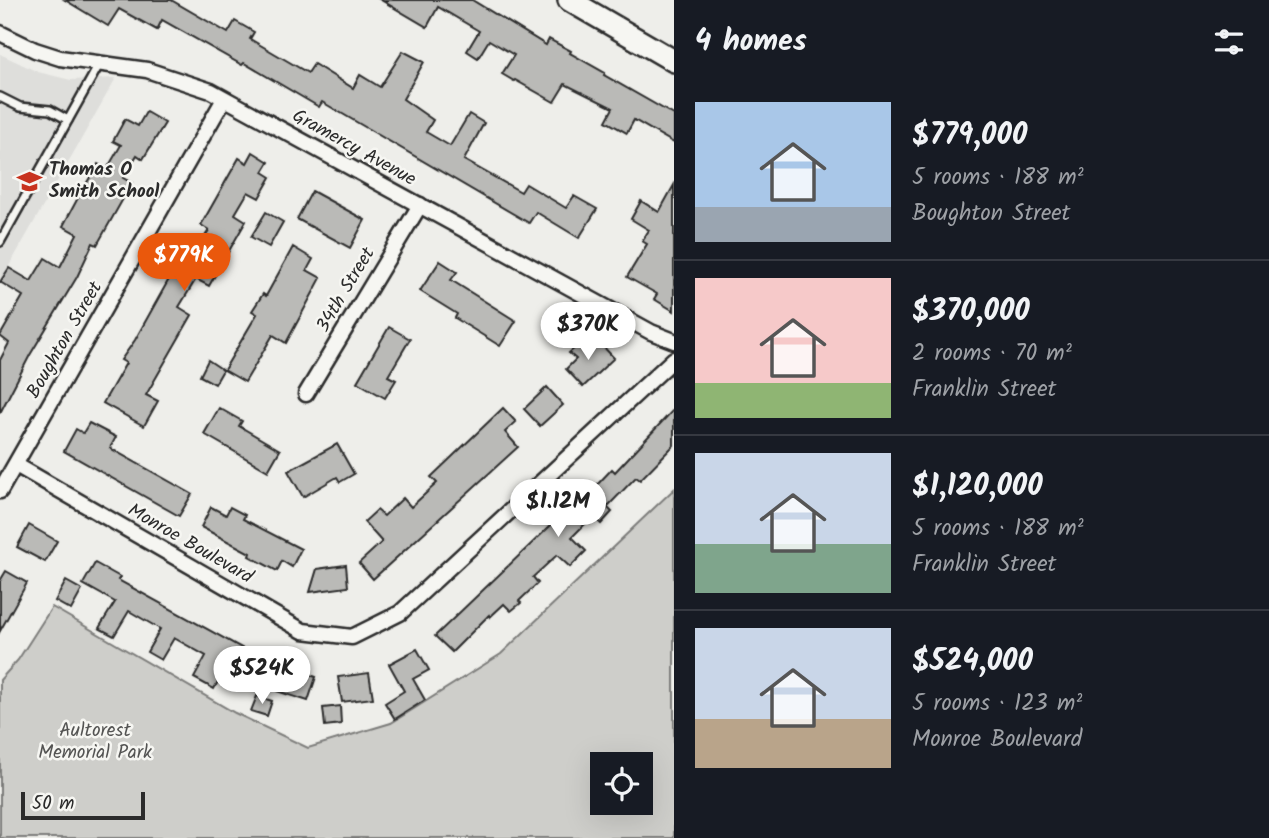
<!DOCTYPE html>
<html lang="en">
<head>
<meta charset="utf-8">
<style>
  :root { --surface:#171b24; --page:#20242c; --text:#f1f3f6; --muted:#9ea1a6; --line:#363941; --accent:#ea580c }
  body { margin:0; font-family:Kalam,sans-serif; background:var(--page); color:var(--text); height:100vh; display:flex; flex-direction:column; font-size:26px; white-space:nowrap }
  * { box-sizing:border-box; margin:0 }
  p { font-size:23px; color:var(--muted) }
  .icon { flex:none; width:38px; height:38px; fill:none; stroke:currentColor; stroke-width:2; stroke-linecap:round; stroke-linejoin:round }
  .map { position:relative; flex:1; overflow:hidden }
  .side { display:flex; flex-direction:column; background:var(--surface); width:595px }
  .side>* { flex:none }
  .tools { position:absolute; left:590px; top:752px; display:grid; gap:14px }
  .tools a { display:grid; place-items:center; width:63px; height:63px; border-radius:0px; background:var(--surface); box-shadow:0 7px 28px #0002; font-size:35px }
  .scale { position:absolute; left:21px; bottom:18px; width:124px; box-sizing:border-box; padding-left:7px; border:4px solid #2b2b2b; border-top:0; font-size:19px; line-height:24px; white-space:nowrap; color:#2b2b2b; -webkit-text-stroke:5px #f6f6f2; paint-order:stroke }
  .price { position:absolute; translate:-50% -60px; padding:0 16px; border-radius:24px; background:#fff; color:#222; font-size:23px; line-height:46px; filter:drop-shadow(0 2px 4px #0008) }
  .price::after { content:''; position:absolute; left:50%; top:42px; width:21px; height:16px; margin-left:-10px; background:inherit; clip-path:polygon(0 0,100% 0,50% 100%) }
  .price.current { background:var(--accent); color:#fff }
  ul { padding:0; list-style:none }
  li { display:flex; align-items:center; gap:21px; height:175px; padding:0 21px }
  li+li { border-top:2px solid var(--line) }
  li span { display:grid; place-items:center; flex:none; width:196px; height:140px; border-radius:0px; color:#555 }
  li>.icon { margin-inline-start:auto }
  span .icon { width:84px; height:84px; fill:#fffc; stroke-width:1 }
  li b { font-size:30px }
  h2 { display:flex; justify-content:space-between; align-items:center; height:84px; padding:0 21px; font-size:30px }
  main { display:flex; flex:1; min-height:0 }
  .map>svg:first-child { display:block }
  .built { fill:#dededb }
  .green { fill:#cececa; stroke:#7c7c7a; stroke-width:2; fill-rule:evenodd }
  .building { fill:#babab7; stroke:#2b2b2b; stroke-width:2 }
  .lines { fill:none; stroke-linecap:round; stroke-linejoin:round }
  .lane-casing { stroke:#2b2b2b; stroke-width:12 }
  .street-casing { stroke:#2b2b2b; stroke-width:19 }
  .secondary-casing { stroke:#2b2b2b; stroke-width:26 }
  .lane { stroke:#f6f6f2; stroke-width:7 }
  .street { stroke:#f6f6f2; stroke-width:14 }
  .secondary { stroke:#f6f6f2; stroke-width:21 }
  .labels { text-anchor:middle; dominant-baseline:central; stroke-width:5; stroke-linejoin:round; paint-order:stroke }
  .street-label { font-size:19px; fill:#2b2b2b; stroke:#f6f6f2 }
  .poi-label { font-size:19px; font-weight:bold; fill:#2b2b2b; stroke:#f6f6f2; text-anchor:start }
  .park-label { font-size:19px; fill:#545453; stroke:#f6f6f2 }
</style>
</head>
<body>
<main>
<div class="map">
<svg width="674" height="838" viewBox="0 0 674 838">
  <rect width="100%" height="100%" fill="#eeeeea"/>
  <filter id="ink" filterUnits="userSpaceOnUse"><feTurbulence type="fractalNoise" baseFrequency=".0143" numOctaves="2"/><feDisplacementMap in="SourceGraphic" scale="14" xChannelSelector="R" yChannelSelector="G"/><feConvolveMatrix kernelMatrix="1 2 1 2 8 2 1 2 1" color-interpolation-filters="sRGB"/></filter>
  <g filter="url(#ink)">
    <polygon class="built" points="0,54 38,72 71,80 116,78 0,282"/>
    <path class="green" d="M674 489V838H0V680L18 660 52 607 235 713 308 748 391 723 501 654ZM602 765H640V803H602Z"/>
    <g class="building">
      <polygon points="65,0 171,0 228,33 235,21 254,32 250,39 308,73 314,64 353,88 360,75 380,87 403,51 424,62 403,99 433,120 426,132 450,146 469,114 484,123 464,160 521,192 526,184 566,208 574,196 597,209 579,238 536,212 529,223 329,106 322,102 319,107 244,63 242,65 162,20 157,30 119,9 108,26"/>
      <polygon points="381,0 472,0 546,45 549,39 571,51 570,53 605,73 604,75 674,115 674,143 634,120 627,133 606,121 613,108 565,84 554,102 515,80 514,81 502,74 514,55 489,40 478,58 467,51 479,31 438,7 427,27"/>
      <polygon points="146,112 165,123 143,159 137,155 123,178 132,183 97,245 93,243 77,277 30,355 0,413 0,360 9,343 0,336 23,296 0,282 9,268 31,281 45,258 60,267 77,234 63,226 80,194 98,164 107,169 121,145 113,141 125,119 138,126"/>
      <polygon points="253,152 269,162 263,172 271,177 259,198 248,192 235,214 246,221 209,286 196,279 179,307 192,315 146,395 158,401 144,426 103,403 126,363 121,360 135,340 187,247 195,252 209,230 201,225 239,158 247,163"/>
      <polygon points="674,185 674,311 654,299 657,294 627,277 647,244 642,241 649,230 631,219 641,201 659,212"/>
      <polygon points="312,191 365,220 350,248 297,219"/>
      <polygon points="266,212 283,222 269,247 251,237"/>
      <polygon points="293,247 313,259 307,270 321,278 286,343 273,335 245,382 224,370 257,314 252,311 263,294 266,296"/>
      <polygon points="440,261 457,272 451,280 516,321 500,346 455,318 457,314 420,291"/>
      <polygon points="389,327 410,339 388,376 396,380 385,398 357,382"/>
      <polygon points="583,341 591,350 600,343 614,358 583,387 566,369 576,359 569,353"/>
      <polygon points="208,360 223,370 215,384 200,376"/>
      <polygon points="547,387 563,405 540,426 524,409"/>
      <polygon points="219,408 242,421 239,426 280,450 268,471 204,434"/>
      <polygon points="503,408 516,422 505,432 518,447 373,579 359,563 382,542 364,522 377,510 384,516 403,498 411,507 437,483 431,477"/>
      <polygon points="674,409 674,445 640,480 636,477 607,507 612,512 601,524 593,516 572,537 586,551 570,567 557,555 533,577 538,583 519,601 521,603 511,611 504,604 490,617 489,615 452,652 435,636 573,504 576,507 612,469 615,472"/>
      <polygon points="89,423 116,437 110,448 192,494 179,516 64,451 76,429 83,433"/>
      <polygon points="337,444 354,474 340,482 337,477 303,497 288,471"/>
      <polygon points="211,507 226,515 230,507 245,515 243,519 301,549 292,567 282,561 277,571 249,556 250,553 201,527"/>
      <polygon points="29,525 57,541 45,562 17,547"/>
      <polygon points="95,563 120,577 118,580 260,658 247,679 226,667 214,689 194,678 206,656 174,638 161,660 147,652 160,629 129,611 114,636 99,628 115,602 83,584"/>
      <polygon points="346,565 348,587 310,592 317,569"/>
      <polygon points="6,571 27,583 0,631 0,581"/>
      <polygon points="66,581 82,590 71,610 55,601"/>
      <polygon points="417,649 429,670 413,679 425,700 395,719 385,703 404,691 389,664"/>
      <polygon points="285,667 316,677 308,701 277,691"/>
      <polygon points="369,673 373,698 342,702 338,677"/>
      <polygon points="257,696 272,701 267,716 251,711"/>
      <polygon points="340,706 341,724 325,726 323,708"/>
    </g>
    <g class="lines">
      <defs>
        <g id="lane">
          <polyline points="0,97 20,107 50,110 68,120"/>
          <polyline points="0,242 100,63"/>
        </g>
        <g id="street">
          <polyline points="0,33 35,50 60,58 147,70 211,91 651,332 674,341"/>
          <polyline points="306,394 420,205"/>
          <polyline points="16,465 303,631 352,637 400,613 674,359"/>
          <polyline points="0,491 224,99"/>
        </g>
        <polyline id="secondary" points="569,0 674,61"/>
      </defs>
      <use href="#lane" class="lane-casing"/>
      <use href="#street" class="street-casing"/>
      <use href="#secondary" class="secondary-casing"/>
      <use href="#lane" class="lane"/>
      <use href="#street" class="street"/>
      <use href="#secondary" class="secondary"/>
    </g>
  </g>
  <defs>
    <symbol id="school-bare" viewBox="-9 -9 18 18"><path d="M0-5L7-2L0 1L-7-2ZM-4 1L0 2.5L4 1V4Q0 6-4 4Z" fill="#c8321e" stroke="#f6f6f2" stroke-width="2.5" paint-order="stroke"/></symbol>
  </defs>
  <g fill-rule="evenodd">
    <use href="#school-bare" x="12" y="164" width="35" height="35"/>
  </g>
  <g class="labels">
    <g class="street-label">
      <text transform="translate(354 148) rotate(29)">Gramercy Avenue</text>
      <text transform="translate(346 290) rotate(-59)">34th Street</text>
      <text transform="translate(65 340) rotate(-60)">Boughton Street</text>
      <text transform="translate(190 544) rotate(30)">Monroe Boulevard</text>
    </g>
    <g class="poi-label">
      <text x="49" y="170">Thomas O<tspan x="49" dy="22">Smith School</tspan></text>
    </g>
    <g class="park-label">
      <text x="95" y="731">Aultorest<tspan x="95" dy="22">Memorial Park</tspan></text>
    </g>
  </g>
</svg>
<div class="tools">
<a><svg class="icon" aria-label="locate" viewBox="0 0 24 24"><circle cx="12" cy="12" r="6"/><path d="M12 2v4M12 18v4M2 12h4M18 12h4"/></svg></a>
</div>
<div class="scale">50 m</div>
<b class="price current" style="left:184px;top:293px">$779K</b>
<b class="price" style="left:588px;top:362px">$370K</b>
<b class="price" style="left:558px;top:539px">$1.12M</b>
<b class="price" style="left:262px;top:706px">$524K</b>
</div>
<section class="side">
<h2>4 homes<svg class="icon" aria-label="filters" viewBox="0 0 24 24"><path d="M4 7h16M4 17h16"/><circle cx="9" cy="7" r="2"/><circle cx="15" cy="17" r="2"/></svg></h2>
<ul>
<li><span style="background:linear-gradient(#a9c7e8 75%,#9aa5b1 0)"><svg class="icon" aria-label="home" viewBox="0 0 24 24"><path d="M3 11l9-7 9 7M6 9v11h12V9"/></svg></span><div><b>$779,000</b><p>5 rooms · 188 m²</p><p>Boughton Street</p></div></li>
<li><span style="background:linear-gradient(#f6c9c9 75%,#8fb573 0)"><svg class="icon" aria-label="home" viewBox="0 0 24 24"><path d="M3 11l9-7 9 7M6 9v11h12V9"/></svg></span><div><b>$370,000</b><p>2 rooms · 70 m²</p><p>Franklin Street</p></div></li>
<li><span style="background:linear-gradient(#c9d6e8 65%,#7fa58c 0)"><svg class="icon" aria-label="home" viewBox="0 0 24 24"><path d="M3 11l9-7 9 7M6 9v11h12V9"/></svg></span><div><b>$1,120,000</b><p>5 rooms · 188 m²</p><p>Franklin Street</p></div></li>
<li><span style="background:linear-gradient(#c9d6e8 65%,#b9a48a 0)"><svg class="icon" aria-label="home" viewBox="0 0 24 24"><path d="M3 11l9-7 9 7M6 9v11h12V9"/></svg></span><div><b>$524,000</b><p>5 rooms · 123 m²</p><p>Monroe Boulevard</p></div></li>
</ul>
</section>
</main>
</body>
</html>
